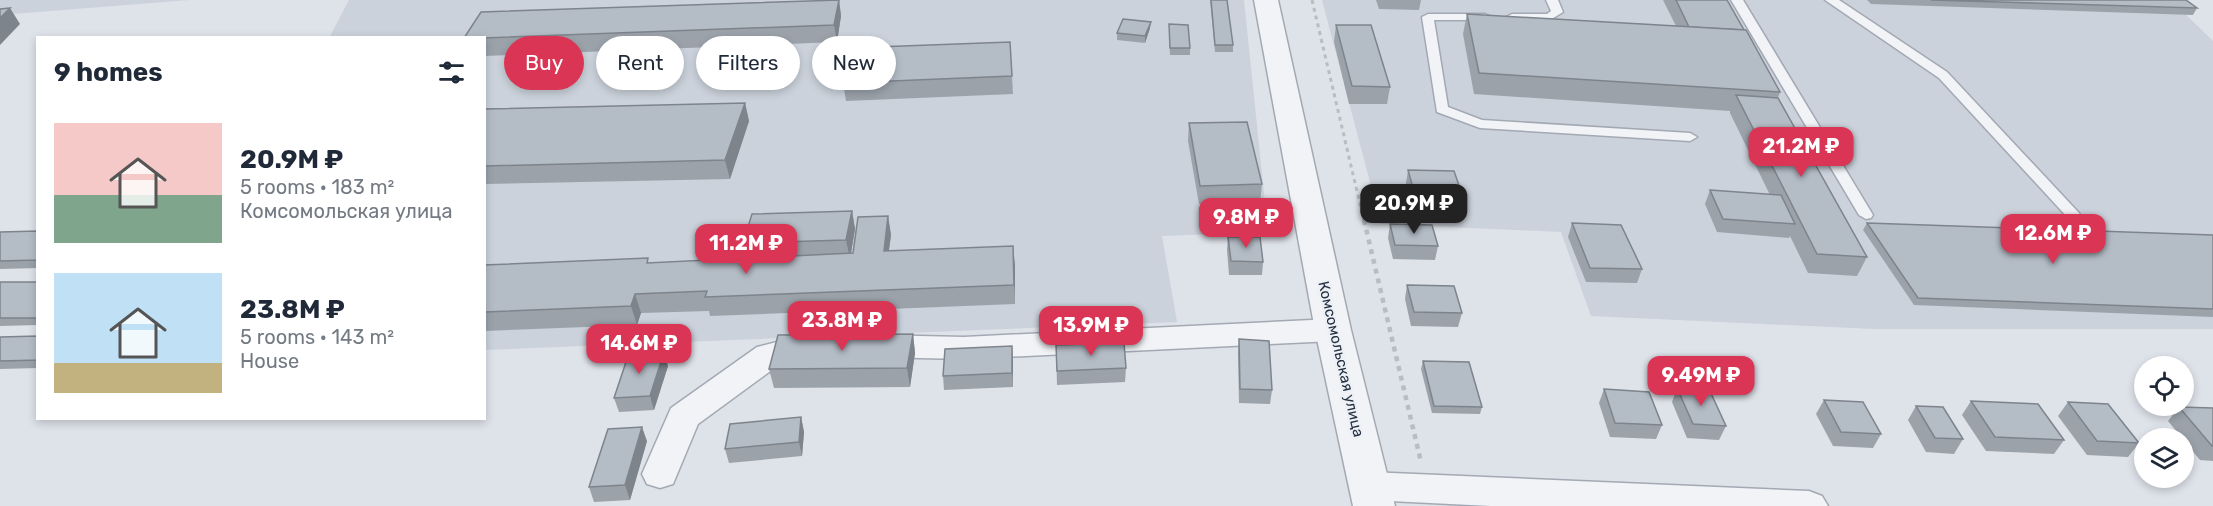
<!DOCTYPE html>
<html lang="en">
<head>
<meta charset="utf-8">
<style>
  :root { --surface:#fff; --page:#f2f2f3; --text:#1f2937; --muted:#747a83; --accent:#db3555 }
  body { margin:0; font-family:Rubik,sans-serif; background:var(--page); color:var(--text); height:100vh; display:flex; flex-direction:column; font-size:22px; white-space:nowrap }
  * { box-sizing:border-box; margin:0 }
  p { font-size:20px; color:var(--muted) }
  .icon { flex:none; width:33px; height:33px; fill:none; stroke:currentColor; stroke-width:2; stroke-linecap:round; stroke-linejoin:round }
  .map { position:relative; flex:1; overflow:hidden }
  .side { position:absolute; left:36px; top:36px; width:450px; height:384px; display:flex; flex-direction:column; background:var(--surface); border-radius:0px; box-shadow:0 3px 9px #0003 }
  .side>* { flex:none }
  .guide { position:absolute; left:504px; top:36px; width:570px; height:54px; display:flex; gap:12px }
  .buttons { position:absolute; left:2134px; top:356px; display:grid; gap:12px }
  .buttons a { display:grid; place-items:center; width:60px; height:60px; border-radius:50%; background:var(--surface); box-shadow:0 3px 9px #0003; font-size:30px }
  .price { position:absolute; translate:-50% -51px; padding:0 14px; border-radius:12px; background:var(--accent); color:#fff; font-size:20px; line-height:39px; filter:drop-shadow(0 2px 3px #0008) }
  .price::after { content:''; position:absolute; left:50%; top:36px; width:18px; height:14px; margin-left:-9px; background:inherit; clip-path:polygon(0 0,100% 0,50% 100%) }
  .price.selected { background:#222; color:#fff }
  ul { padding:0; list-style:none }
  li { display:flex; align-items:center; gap:18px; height:150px; padding:0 18px }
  li span { display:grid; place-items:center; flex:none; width:168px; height:120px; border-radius:0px; color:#555 }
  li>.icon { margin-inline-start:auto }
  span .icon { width:72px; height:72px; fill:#fffc; stroke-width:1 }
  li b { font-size:26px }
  h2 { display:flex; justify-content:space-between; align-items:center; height:72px; padding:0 18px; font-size:26px }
  .tag { padding:0 21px; border-radius:27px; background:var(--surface); box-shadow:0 3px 9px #0003; font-size:21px; line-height:54px }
  .tag.selected { background:var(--accent); color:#fff }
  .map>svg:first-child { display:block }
  .built { fill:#cbd2db }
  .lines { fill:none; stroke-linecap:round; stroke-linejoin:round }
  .service-casing { stroke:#a3a9b3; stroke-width:3 }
  .minor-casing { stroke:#a3a9b3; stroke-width:3 }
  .tertiary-casing { stroke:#a3a9b3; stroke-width:3 }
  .path-far1 { stroke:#b8bdc4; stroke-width:3; stroke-dasharray:4 4; stroke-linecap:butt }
  .path { stroke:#b8bdc4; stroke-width:4.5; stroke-dasharray:5 5; stroke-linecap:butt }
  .service { fill:#f1f3f7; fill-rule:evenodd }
  .minor { fill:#f1f3f7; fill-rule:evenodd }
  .tertiary { fill:#f1f3f7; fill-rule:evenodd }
  .wall { fill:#9ba2aa }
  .shaded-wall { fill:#7e848b }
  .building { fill:#b4bcc6; stroke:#7e848b; stroke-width:1.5 }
  .labels { text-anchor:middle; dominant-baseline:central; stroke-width:5; stroke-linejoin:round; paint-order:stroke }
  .street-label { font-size:15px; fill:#253141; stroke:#edf1f6 }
</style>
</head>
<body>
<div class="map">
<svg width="2213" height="506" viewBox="0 0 2213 506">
  <rect width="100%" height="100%" fill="#dee2e9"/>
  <g class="built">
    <polygon points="0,0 189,0 0,15"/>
    <polygon points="349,0 1244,0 1268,232 1162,236 1177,322 485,350 484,38 329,38"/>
    <polygon points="1322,0 2171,0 2213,41 2213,329 1874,329 1591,316 1561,232 1381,224"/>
  </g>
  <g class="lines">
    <defs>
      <g id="service">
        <polygon points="1546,0 1558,0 1563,12 1550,20 1512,20 1506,17 1512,14 1547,14 1551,11"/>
        <polygon points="1731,0 1743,0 1873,215 1871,218 1866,219 1859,215"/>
        <polygon points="1825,0 1839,0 1947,72 2079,213 2081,216 2079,219 2069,219 1939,78"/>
        <polygon points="1428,14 1485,14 1491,17 1485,20 1434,20 1448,107 1482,120 1690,133 1697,137 1690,141 1480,128 1437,112 1422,17"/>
      </g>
      <g id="minor">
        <polygon points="1333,319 1344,322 1349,330 1344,338 1333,341 964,359 875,357 863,354 859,346 863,338 875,335 964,337"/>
        <polygon points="812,333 824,336 828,344 824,352 780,364 698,424 673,484 660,488 647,484 642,474 671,408 757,347"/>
        <polygon points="1369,472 1809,491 1822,496 1828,506 1491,506 1369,500 1356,496 1351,486 1356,476"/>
      </g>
      <polygon id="tertiary" points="1254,0 1278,0 1351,330 1395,506 1353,506 1315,330"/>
    </defs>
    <use href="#service" class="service-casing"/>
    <use href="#minor" class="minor-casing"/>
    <use href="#tertiary" class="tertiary-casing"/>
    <polyline class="path-far1" points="1312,0 1364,221"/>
    <polyline class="path" points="1364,220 1421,462"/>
    <use href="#service" class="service"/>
    <use href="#minor" class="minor"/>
    <use href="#tertiary" class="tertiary"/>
  </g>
  <g class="wall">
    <polygon points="839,0 841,16 837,42 484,56 484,38"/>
    <polygon points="1210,0 1227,0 1233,45 1233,52 1215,52"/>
    <polygon points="1376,0 1421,0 1419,10 1379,9"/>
    <polygon points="1663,0 1727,0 1780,92 1778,98 1867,257 1857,276 1808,273 1790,236 1789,238 1717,232 1705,204 1710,190 1770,195 1730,113 1730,111 1474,94 1463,34 1467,14 1676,26"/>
    <polygon points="1867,0 2186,0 2197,8 2193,15 1871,4"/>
    <polygon points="1169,24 1190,48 1190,55 1170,55"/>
    <polygon points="1336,25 1390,87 1387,104 1349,104 1334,42"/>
    <polygon points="1150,28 1145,43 1117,40 1117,33"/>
    <polygon points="1010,42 1013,94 846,101 843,83"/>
    <polygon points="745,103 749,121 730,179 484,184 484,109"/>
    <polygon points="1189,123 1262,184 1260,203 1199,204 1188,141"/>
    <polygon points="1408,170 1464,200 1461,213 1414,212 1406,183"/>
    <polygon points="852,211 855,229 851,253 853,253 888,216 891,235 889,251 1013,246 1015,304 710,316 709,311 641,313 637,325 484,331 484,265 649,263 747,258 743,243"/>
    <polygon points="1572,223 1642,269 1637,283 1586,282 1568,237"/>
    <polygon points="1867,223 2213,235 2213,317 1914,305 1863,230"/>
    <polygon points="1390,224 1438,246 1435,260 1393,259 1388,238"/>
    <polygon points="38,231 38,268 0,269 0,232"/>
    <polygon points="1228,237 1263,262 1262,275 1229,275 1227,250"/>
    <polygon points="0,282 38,282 38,325 0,326"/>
    <polygon points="1407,285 1462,313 1458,327 1411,326 1405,299"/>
    <polygon points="913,334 915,353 910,387 774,388 769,369"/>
    <polygon points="38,336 38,368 0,369 0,337"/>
    <polygon points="1239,339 1272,390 1270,404 1239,403 1238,353"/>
    <polygon points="1056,345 1126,368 1125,382 1057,385"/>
    <polygon points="1012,346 1013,387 944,390 943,376"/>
    <polygon points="1423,361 1482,407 1480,414 1432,413 1421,369"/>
    <polygon points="668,366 654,410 619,412 614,398"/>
    <polygon points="1677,388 1726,426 1719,440 1687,438 1672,402"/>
    <polygon points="1604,389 1662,425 1656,439 1610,437 1599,403"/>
    <polygon points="1824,400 1881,434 1873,448 1833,446 1816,414"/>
    <polygon points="1971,401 2064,440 2054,454 1986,451 1962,415"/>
    <polygon points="2068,402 2139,443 2128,457 2087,455 2058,416"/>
    <polygon points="1916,406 1963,439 1954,454 1926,452 1908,420"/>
    <polygon points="2179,407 2213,408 2213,461 2200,460 2184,441 2184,438 2182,438 2168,421"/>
    <polygon points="801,417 804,432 802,456 729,463 725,449"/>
    <polygon points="647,441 630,500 594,502 589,487"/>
  </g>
  <g class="shaded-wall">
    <polygon points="839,0 841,16 837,42 834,25"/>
    <polygon points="10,8 20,24 0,45 0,18"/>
    <polygon points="1151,22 1150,28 1145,43 1145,36"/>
    <polygon points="745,103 749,121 730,179 725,160"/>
    <polygon points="852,211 855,229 850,259 846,240"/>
    <polygon points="888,216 891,235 886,270 884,251"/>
    <polygon points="1013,246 1015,265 1015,304 1014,285"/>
    <polygon points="635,294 641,313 637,325 631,306"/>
    <polygon points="913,334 915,353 910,387 907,368"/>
    <polygon points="1012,346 1013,360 1013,387 1012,373"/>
    <polygon points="664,352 668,366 654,410 650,396"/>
    <polygon points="801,417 804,432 802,456 799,442"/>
    <polygon points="642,427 647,441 630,500 625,485"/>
  </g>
  <g class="building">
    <polygon points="839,0 834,25 484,38 464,38 481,12"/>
    <polygon points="1211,0 1227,0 1233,45 1215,45"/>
    <polygon points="1676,0 1727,0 1744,30 1689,27"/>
    <polygon points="1931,0 2186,0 2197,8"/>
    <polygon points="10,8 0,18 0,9"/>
    <polygon points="1467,14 1746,30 1780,92 1479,73"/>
    <polygon points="1123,19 1151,22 1145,36 1117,33"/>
    <polygon points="1169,24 1188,25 1190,48 1170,48"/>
    <polygon points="1336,25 1371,25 1390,87 1352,86"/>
    <polygon points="1010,42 1012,76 843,83 849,48"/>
    <polygon points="1736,95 1778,98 1867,257 1817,254"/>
    <polygon points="745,103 725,160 484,166 484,109"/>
    <polygon points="1247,122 1262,184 1200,186 1189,123"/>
    <polygon points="1408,170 1454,171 1464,200 1416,199"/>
    <polygon points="1710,190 1781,195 1795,224 1723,219"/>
    <polygon points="852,211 846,240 743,243 752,214"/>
    <polygon points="888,216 884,251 1013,246 1014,285 705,297 707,291 635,294 631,306 484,312 484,265 648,258 647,263 853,253 858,217"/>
    <polygon points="1572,223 1621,225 1642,269 1590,268"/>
    <polygon points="1867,223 2213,235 2213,309 1918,298"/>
    <polygon points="1390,224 1432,225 1438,246 1395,245"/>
    <polygon points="38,231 38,260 0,261 0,232"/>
    <polygon points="1228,237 1260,237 1263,262 1231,261"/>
    <rect x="0" y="282" width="38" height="36"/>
    <polygon points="1407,285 1454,286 1462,313 1414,312"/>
    <polygon points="913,334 907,368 769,369 778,335"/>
    <polygon points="38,336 38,360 0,361 0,337"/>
    <polygon points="1239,339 1269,341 1272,390 1240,389"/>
    <polygon points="1124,343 1126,368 1057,371 1056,345"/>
    <polygon points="1012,346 1012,373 943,376 945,349"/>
    <polygon points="664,352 650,396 614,398 629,353"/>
    <polygon points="1423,361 1469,362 1482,407 1434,406"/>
    <polygon points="1677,388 1709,389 1726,426 1693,424"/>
    <polygon points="1604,389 1649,392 1662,425 1615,423"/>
    <polygon points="1824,400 1863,402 1881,434 1841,432"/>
    <polygon points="1971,401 2038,404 2064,440 1995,437"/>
    <polygon points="2068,402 2108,404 2139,443 2097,441"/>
    <polygon points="1916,406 1943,407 1963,439 1935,438"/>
    <polygon points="2179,407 2213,408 2213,446 2212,446"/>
    <polygon points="801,417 799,442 725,449 730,424"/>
    <polygon points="642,427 625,485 589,487 608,429"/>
  </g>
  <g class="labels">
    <g class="street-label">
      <text transform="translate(1341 359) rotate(77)">Комсомольская улица</text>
    </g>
  </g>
</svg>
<div class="buttons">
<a><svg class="icon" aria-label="locate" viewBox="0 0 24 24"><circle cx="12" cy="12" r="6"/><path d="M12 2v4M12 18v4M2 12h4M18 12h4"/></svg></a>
<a><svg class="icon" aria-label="layers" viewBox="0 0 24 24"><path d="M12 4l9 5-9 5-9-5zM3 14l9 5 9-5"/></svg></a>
</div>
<b class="price" style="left:1801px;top:178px">21.2M ₽</b>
<b class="price selected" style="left:1414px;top:235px">20.9M ₽</b>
<b class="price" style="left:1246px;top:249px">9.8M ₽</b>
<b class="price" style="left:2053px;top:265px">12.6M ₽</b>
<b class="price" style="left:746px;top:275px">11.2M ₽</b>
<b class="price" style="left:842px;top:352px">23.8M ₽</b>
<b class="price" style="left:1091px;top:357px">13.9M ₽</b>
<b class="price" style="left:639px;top:375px">14.6M ₽</b>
<b class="price" style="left:1701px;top:407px">9.49M ₽</b>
<div class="guide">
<a class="tag selected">Buy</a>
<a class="tag">Rent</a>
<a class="tag">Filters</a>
<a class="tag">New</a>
</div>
<section class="side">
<h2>9 homes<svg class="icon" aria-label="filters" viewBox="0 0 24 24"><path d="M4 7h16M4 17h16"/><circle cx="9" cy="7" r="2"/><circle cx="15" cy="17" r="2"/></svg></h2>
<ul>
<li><span style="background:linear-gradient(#f6c9c9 60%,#7fa58c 0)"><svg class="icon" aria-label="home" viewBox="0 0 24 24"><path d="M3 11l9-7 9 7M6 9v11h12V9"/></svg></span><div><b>20.9M ₽</b><p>5 rooms · 183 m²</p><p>Комсомольская улица</p></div></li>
<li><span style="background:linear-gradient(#bfe0f5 75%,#c2b280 0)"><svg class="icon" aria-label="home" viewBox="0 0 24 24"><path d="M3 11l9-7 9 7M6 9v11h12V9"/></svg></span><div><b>23.8M ₽</b><p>5 rooms · 143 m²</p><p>House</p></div></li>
</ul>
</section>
</div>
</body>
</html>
